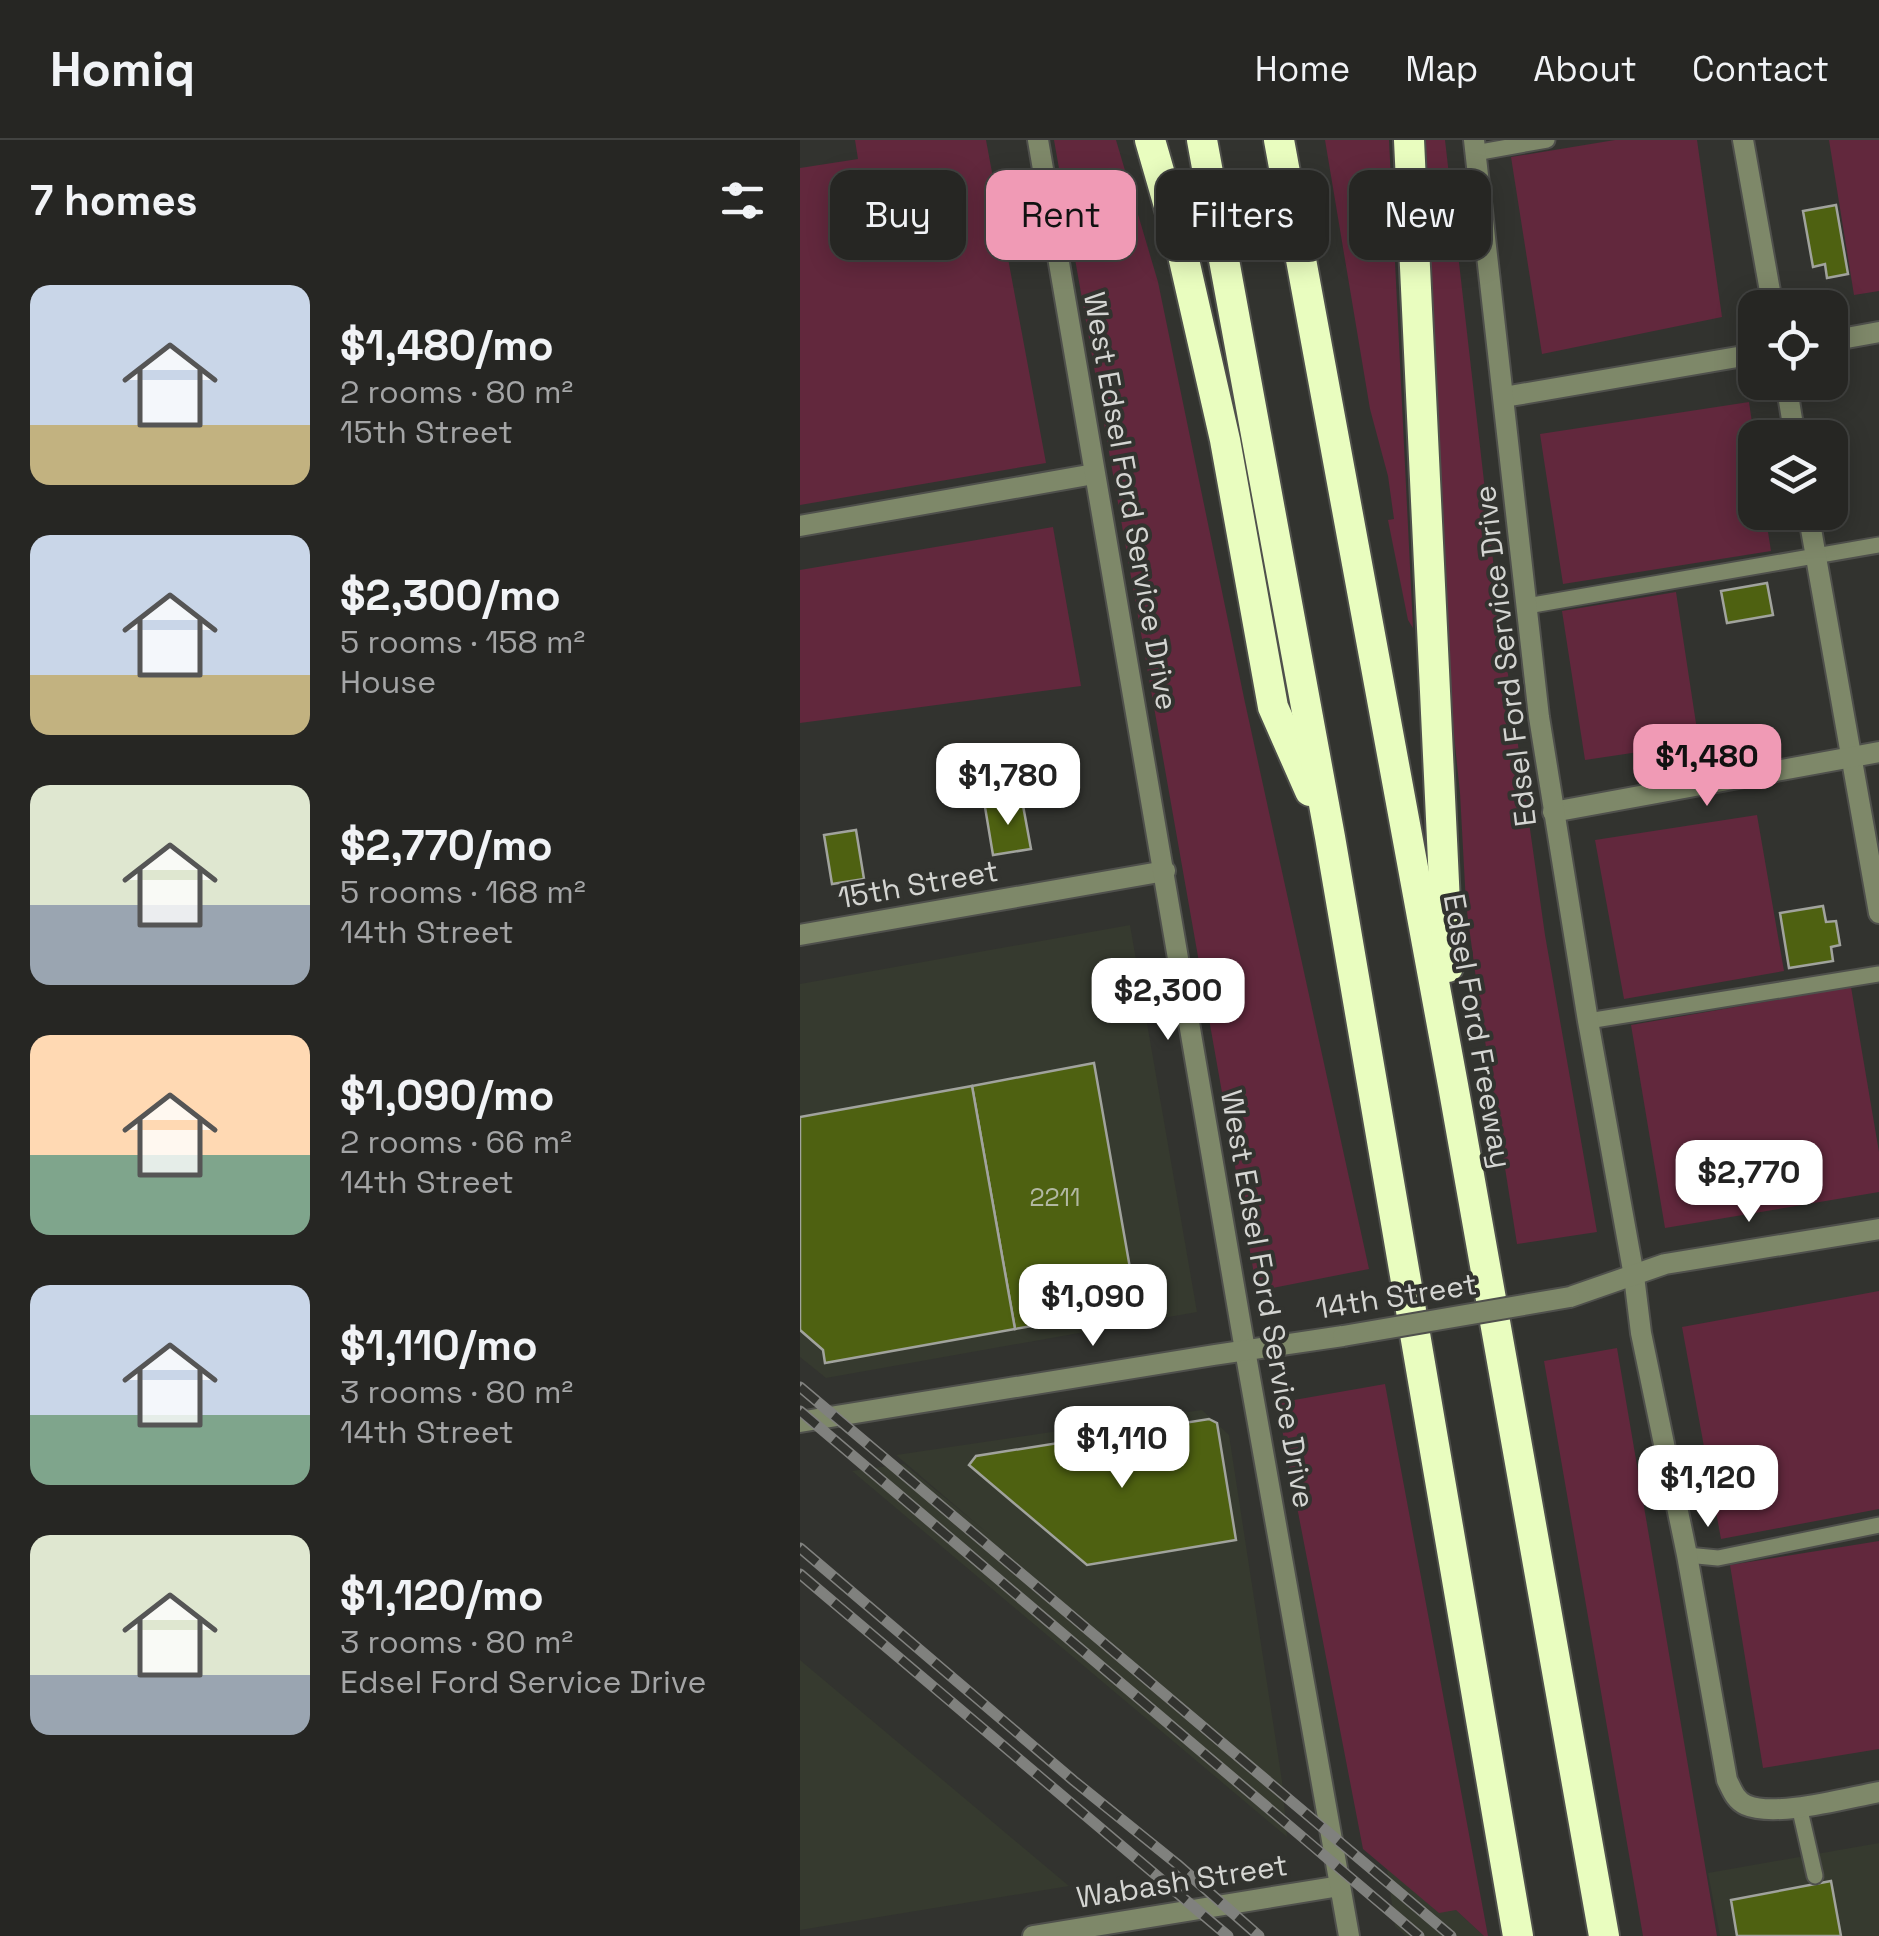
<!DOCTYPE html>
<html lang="en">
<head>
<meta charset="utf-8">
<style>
  :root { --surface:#262623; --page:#2e2e2b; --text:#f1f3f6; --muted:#a4a5a6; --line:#424341; --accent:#f09ab5 }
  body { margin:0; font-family:"Space Grotesk",sans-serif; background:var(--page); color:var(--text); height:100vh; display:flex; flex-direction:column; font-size:38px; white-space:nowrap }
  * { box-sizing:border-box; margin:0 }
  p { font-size:32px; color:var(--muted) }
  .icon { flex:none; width:55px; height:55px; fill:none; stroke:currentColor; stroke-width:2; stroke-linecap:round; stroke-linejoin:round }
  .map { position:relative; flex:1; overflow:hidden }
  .drawer { display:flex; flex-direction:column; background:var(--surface); width:800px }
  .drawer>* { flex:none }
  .hud { position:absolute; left:30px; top:30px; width:898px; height:90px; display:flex; gap:20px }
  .tools { position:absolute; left:938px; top:150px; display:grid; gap:20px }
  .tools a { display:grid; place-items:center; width:110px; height:110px; border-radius:20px; background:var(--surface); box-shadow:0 5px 25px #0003,0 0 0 2px var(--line); font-size:50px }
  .price { position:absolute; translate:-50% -85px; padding:0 22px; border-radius:20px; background:#fff; color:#222; font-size:32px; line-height:65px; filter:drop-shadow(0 2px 5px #0008) }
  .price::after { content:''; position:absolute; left:50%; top:60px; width:30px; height:22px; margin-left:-15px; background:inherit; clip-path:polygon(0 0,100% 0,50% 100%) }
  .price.active { background:var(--accent); color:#111 }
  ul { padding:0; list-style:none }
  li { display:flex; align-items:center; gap:30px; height:250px; padding:0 30px }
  li span { display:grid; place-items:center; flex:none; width:280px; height:200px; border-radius:20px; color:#555 }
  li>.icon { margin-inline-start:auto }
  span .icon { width:120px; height:120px; fill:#fffc; stroke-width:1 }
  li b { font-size:42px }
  h2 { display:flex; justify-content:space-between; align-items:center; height:120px; padding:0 30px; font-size:42px }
  .tag { padding:0 35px; border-radius:20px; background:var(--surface); box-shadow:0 5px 25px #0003,0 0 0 2px var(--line); font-size:35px; line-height:90px }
  .tag.active { background:var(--accent); color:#111 }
  header { display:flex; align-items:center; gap:60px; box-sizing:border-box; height:140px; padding:0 50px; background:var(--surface); border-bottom:2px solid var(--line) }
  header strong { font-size:48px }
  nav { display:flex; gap:55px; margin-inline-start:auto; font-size:35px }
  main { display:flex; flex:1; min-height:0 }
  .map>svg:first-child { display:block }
  .built { fill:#363a2f }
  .green { fill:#62283d }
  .building { fill:#4e6111; stroke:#a1a39d; stroke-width:2.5 }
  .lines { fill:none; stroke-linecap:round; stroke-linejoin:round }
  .service-casing { stroke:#4f504c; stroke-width:19 }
  .minor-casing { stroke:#4f504c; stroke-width:24 }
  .tertiary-casing { stroke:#4f504c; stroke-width:24 }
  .motorway-casing { stroke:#4f504c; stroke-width:34 }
  .service { stroke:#7e8869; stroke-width:15 }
  .minor { stroke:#7e8869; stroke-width:20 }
  .tertiary { stroke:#7e8869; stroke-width:20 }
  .motorway { stroke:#e9fdbf; stroke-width:30 }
  .rail-casing { stroke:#80817e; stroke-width:11 }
  .rail { stroke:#32332f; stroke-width:8; stroke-dasharray:22; stroke-linecap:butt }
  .tertiary-bridge-casing { stroke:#4f504c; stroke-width:24; stroke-linecap:butt }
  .tertiary-bridge { stroke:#7e8869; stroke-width:20 }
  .labels { text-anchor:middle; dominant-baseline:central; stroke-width:8; stroke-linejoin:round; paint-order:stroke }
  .number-label { font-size:25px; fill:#b2b8a2 }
  .street-label { font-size:30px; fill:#d4d5d2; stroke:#32332f }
</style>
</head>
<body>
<header>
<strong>Homiq</strong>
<nav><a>Home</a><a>Map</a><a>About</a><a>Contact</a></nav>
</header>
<main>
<section class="drawer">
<h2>7 homes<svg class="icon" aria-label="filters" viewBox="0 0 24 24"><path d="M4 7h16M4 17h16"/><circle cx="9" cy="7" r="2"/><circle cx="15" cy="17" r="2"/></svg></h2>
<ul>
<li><span style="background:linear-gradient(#c9d6e8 70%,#c2b280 0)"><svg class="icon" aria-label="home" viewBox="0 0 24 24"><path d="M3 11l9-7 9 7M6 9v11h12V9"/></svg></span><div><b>$1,480/mo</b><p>2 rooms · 80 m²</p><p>15th Street</p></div></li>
<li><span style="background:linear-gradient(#c9d6e8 70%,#c2b280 0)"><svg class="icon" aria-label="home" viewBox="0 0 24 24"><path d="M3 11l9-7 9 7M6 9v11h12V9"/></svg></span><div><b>$2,300/mo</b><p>5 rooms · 158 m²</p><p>House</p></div></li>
<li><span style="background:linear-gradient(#dfe7d0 60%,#9aa5b1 0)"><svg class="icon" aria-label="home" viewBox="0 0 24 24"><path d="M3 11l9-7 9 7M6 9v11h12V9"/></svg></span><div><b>$2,770/mo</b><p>5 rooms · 168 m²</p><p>14th Street</p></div></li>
<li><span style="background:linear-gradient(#ffd9b3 60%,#7fa58c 0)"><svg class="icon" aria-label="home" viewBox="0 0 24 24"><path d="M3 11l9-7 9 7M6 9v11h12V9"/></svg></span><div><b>$1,090/mo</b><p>2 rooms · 66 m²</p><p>14th Street</p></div></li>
<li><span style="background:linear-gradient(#c9d6e8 65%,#7fa58c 0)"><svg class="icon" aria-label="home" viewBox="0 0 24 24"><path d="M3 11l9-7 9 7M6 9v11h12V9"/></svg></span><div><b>$1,110/mo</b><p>3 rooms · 80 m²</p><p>14th Street</p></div></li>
<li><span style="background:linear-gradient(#dfe7d0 70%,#9aa5b1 0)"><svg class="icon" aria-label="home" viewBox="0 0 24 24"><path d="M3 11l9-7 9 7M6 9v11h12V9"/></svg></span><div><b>$1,120/mo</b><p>3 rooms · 80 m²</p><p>Edsel Ford Service Drive</p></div></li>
</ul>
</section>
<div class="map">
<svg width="1079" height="1796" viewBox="0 0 1079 1796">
  <rect width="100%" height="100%" fill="#32332f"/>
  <g class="built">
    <polygon points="330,785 397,1172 26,1238 0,1217 0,844"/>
    <polygon points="402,1270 429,1295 482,1641 487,1697 52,1331 104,1324 191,1396 96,1315"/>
    <polygon points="0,1520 269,1746 0,1790"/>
    <polygon points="1079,1703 1079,1796 920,1796 908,1733"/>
    <polygon points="587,1729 656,1770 684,1796 606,1796 595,1786"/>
  </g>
  <g class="green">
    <polygon points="55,0 186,0 246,323 0,365 0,28 58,19"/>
    <polygon points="254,0 316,0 358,142 444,558 569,1129 457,1151"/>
    <polygon points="525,0 589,0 613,488 608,480 588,380 594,379 588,336 570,269"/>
    <polygon points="618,0 645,0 698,464 745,795 797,1092 717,1104 680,869 666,764 660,653 641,471"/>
    <polygon points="815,0 897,0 922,177 742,214 711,17"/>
    <polygon points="1029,0 1079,0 1079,151 1054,155"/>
    <polygon points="949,262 955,303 955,372 965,373 971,411 763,444 740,294"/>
    <polygon points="253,387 281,546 0,583 0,430"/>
    <polygon points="876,452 899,603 785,620 762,471"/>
    <polygon points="957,675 984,831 824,859 795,700"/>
    <polygon points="1051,847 1079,1012 1079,1052 865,1088 831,885"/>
    <polygon points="1079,1151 1079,1369 921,1399 882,1187"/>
    <polygon points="817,1208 917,1796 843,1796 744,1221"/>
    <polygon points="585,1244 688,1796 684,1796 656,1770 639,1773 563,1709 477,1263"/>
    <polygon points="1079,1401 1079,1609 963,1628 930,1425"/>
  </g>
  <g class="building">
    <polygon points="1036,65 1048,134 1027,138 1025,124 1013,127 1003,71"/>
    <polygon points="967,443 973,475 927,483 921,451"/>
    <polygon points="222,660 231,709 193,715 185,667"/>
    <polygon points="56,690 64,739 32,744 24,695"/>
    <polygon points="1023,766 1026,782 1036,781 1040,805 1031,807 1033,821 989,828 980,773"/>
    <polygon points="294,923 337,1168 215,1189 172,946"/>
    <polygon points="172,946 215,1189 25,1223 23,1210 0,1190 0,977"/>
    <polygon points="409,1279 417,1283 436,1400 287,1425 169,1325 176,1316"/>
    <polygon points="1031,1741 1041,1796 937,1796 931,1760"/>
  </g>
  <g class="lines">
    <defs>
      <g id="service">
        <polyline points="675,13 747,0"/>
        <polyline points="727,466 1079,405"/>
        <polyline points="788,881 1079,834"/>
        <polyline points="887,1415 918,1418 1079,1385"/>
        <polyline points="999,1666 1015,1736"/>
      </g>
      <g id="minor">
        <polyline points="943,0 973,168"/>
        <polyline points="1030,201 1079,192"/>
        <polyline points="986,242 995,298"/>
        <polyline points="704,257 955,214"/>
        <polyline points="1008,372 1079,773"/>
        <polyline points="0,386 294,334"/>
        <polyline points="753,672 1079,612"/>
        <polyline points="0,795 365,731"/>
        <path d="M834 1136 841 1193 887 1415 927 1640C932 1650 935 1660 946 1665 975 1678 1046 1658 1079 1652"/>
        <polyline points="233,1796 540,1746"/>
      </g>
      <g id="tertiary">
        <polyline points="238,0 445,1210 549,1796"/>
        <polyline points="674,0 739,577 788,881 834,1136"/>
        <polyline points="770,1157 865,1124 1079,1089"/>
        <polyline points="0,1282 414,1215 543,1196"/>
      </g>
      <g id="motorway">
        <polyline points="350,0 382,111 425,300 473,567 510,651"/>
        <polyline points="402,0 530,697 718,1796"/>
        <polyline points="479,0 653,945 804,1796"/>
        <polyline points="609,0 648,827"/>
      </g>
    </defs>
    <use href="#service" class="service-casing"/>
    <use href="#minor" class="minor-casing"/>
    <use href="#tertiary" class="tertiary-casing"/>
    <use href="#motorway" class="motorway-casing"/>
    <use href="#service" class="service"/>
    <use href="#minor" class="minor"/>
    <use href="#tertiary" class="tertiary"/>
    <use href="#motorway" class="motorway"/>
    <defs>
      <g id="rail">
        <polyline points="0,1247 651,1796"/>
        <polyline points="0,1271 619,1796"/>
        <polyline points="0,1408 274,1641 377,1724 459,1796"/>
        <polyline points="0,1434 428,1796"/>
      </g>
    </defs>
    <use href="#rail" class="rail-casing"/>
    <use href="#rail" class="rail"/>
    <defs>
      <polyline id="tertiary-bridge" points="543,1196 770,1157"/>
    </defs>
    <use href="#tertiary-bridge" class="tertiary-bridge-casing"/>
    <use href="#tertiary-bridge" class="tertiary-bridge"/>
  </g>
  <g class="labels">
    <g class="number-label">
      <text x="255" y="1057">2211</text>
    </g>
    <g class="street-label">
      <text transform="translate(331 361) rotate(80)">West Edsel Ford Service Drive</text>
      <text transform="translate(705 516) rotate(-97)">Edsel Ford Service Drive</text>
      <text transform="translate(118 744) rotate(-10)">15th Street</text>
      <text transform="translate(678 891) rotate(80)">Edsel Ford Freeway</text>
      <text transform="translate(596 1156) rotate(-9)">14th Street</text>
      <text transform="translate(468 1159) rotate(80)">West Edsel Ford Service Drive</text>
      <text transform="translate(382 1741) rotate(-9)">Wabash Street</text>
    </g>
  </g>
</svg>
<div class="tools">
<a><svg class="icon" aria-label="locate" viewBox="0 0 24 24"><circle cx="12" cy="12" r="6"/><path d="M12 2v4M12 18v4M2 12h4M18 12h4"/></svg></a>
<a><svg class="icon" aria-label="layers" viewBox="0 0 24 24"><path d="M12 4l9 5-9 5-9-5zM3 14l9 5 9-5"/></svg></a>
</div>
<b class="price active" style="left:907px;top:669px">$1,480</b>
<b class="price" style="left:208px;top:688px">$1,780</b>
<b class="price" style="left:368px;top:903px">$2,300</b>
<b class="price" style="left:949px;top:1085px">$2,770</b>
<b class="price" style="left:293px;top:1209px">$1,090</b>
<b class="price" style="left:322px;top:1351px">$1,110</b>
<b class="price" style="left:908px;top:1390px">$1,120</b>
<div class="hud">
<a class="tag">Buy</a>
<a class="tag active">Rent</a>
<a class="tag">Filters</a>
<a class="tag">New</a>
</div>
</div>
</main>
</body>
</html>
